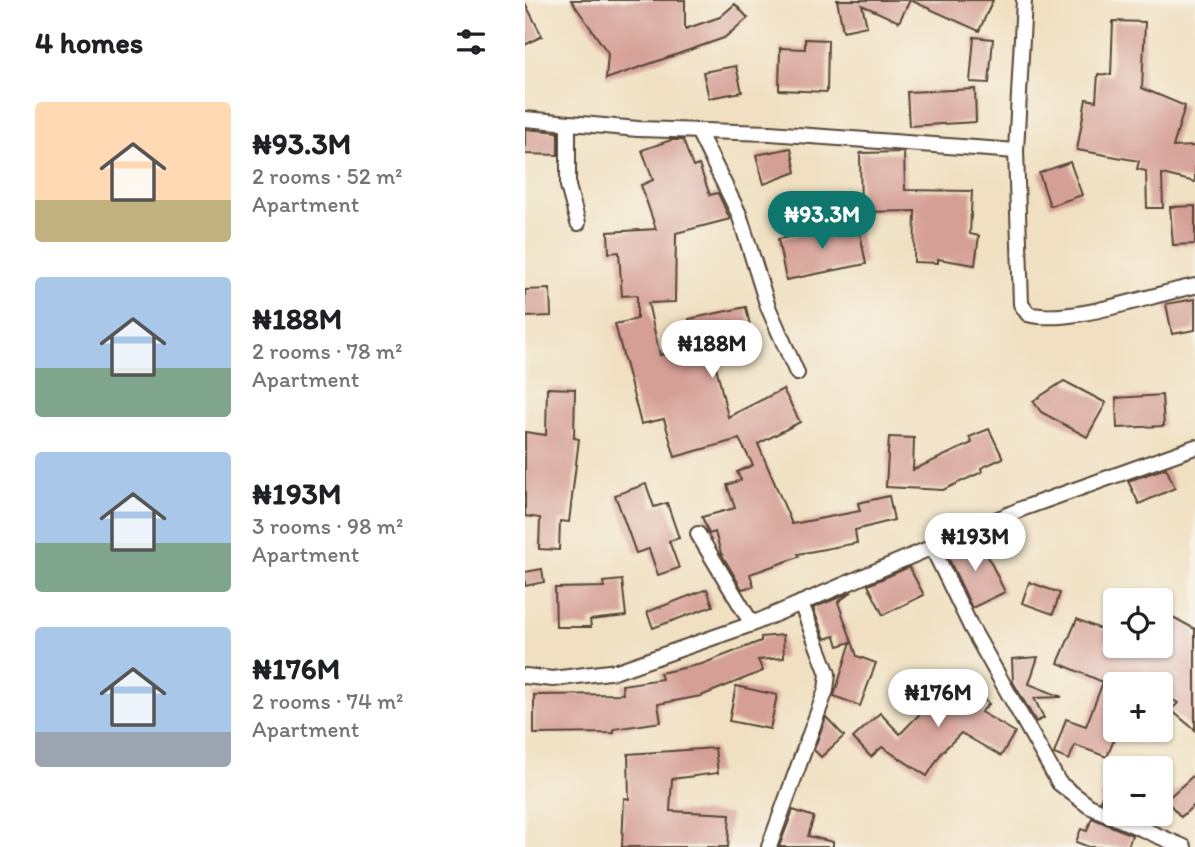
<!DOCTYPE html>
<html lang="en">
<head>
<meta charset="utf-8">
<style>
  :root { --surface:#fff; --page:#f2f2f2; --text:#202124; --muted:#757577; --accent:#0f766e }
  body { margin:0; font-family:Itim,sans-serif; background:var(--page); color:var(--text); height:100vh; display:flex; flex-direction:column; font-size:26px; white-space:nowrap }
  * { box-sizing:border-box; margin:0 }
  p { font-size:23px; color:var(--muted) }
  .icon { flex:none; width:38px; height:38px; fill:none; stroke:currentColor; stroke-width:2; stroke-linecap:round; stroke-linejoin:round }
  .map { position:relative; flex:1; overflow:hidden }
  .side { display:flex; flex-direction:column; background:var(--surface); width:525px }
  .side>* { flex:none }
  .controls { position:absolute; left:578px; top:588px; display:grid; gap:14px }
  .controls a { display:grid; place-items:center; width:70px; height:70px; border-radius:7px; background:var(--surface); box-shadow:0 2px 5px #0004; font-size:35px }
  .price { position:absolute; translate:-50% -60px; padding:0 16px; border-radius:24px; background:#fff; color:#222; font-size:23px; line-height:46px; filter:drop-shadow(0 2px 4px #0008) }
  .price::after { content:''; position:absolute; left:50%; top:42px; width:21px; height:16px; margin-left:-10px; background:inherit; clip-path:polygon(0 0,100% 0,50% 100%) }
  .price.active { background:var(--accent); color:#fff }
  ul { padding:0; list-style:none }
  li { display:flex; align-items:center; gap:21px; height:175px; padding:0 35px }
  li span { display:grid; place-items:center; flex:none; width:196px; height:140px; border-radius:7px; color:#555 }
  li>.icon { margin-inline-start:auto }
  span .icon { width:84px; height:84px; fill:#fffc; stroke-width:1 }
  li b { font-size:30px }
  h2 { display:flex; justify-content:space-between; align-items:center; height:84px; padding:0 35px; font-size:30px }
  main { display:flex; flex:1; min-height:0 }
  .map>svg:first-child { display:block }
  .building { fill:#d59f96 }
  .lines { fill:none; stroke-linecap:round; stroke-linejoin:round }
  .street-casing { stroke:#564536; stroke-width:18 }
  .street { stroke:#fff; stroke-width:14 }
</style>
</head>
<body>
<main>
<section class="side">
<h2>4 homes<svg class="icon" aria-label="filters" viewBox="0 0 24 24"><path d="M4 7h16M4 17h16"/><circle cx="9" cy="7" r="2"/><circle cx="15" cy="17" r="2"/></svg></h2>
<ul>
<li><span style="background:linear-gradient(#ffd9b3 70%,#c2b280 0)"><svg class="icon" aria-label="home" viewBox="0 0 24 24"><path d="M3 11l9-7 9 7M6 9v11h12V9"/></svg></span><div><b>₦93.3M</b><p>2 rooms · 52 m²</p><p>Apartment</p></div></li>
<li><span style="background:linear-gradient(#a9c7e8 65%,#7fa58c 0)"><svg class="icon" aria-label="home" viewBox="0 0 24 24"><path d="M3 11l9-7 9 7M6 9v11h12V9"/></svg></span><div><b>₦188M</b><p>2 rooms · 78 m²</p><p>Apartment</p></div></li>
<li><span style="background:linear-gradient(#a9c7e8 65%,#7fa58c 0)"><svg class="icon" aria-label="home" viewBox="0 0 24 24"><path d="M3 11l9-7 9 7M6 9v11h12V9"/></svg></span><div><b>₦193M</b><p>3 rooms · 98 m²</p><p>Apartment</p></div></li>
<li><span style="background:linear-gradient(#a9c7e8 75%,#9aa5b1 0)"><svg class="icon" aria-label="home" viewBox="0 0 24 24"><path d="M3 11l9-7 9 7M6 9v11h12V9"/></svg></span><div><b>₦176M</b><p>2 rooms · 74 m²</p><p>Apartment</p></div></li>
</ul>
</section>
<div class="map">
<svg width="670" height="847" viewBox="0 0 670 847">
  <rect width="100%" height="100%" fill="#f7f3e8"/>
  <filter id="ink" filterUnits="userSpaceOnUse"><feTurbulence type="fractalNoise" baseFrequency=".0143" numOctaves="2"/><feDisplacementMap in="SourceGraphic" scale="14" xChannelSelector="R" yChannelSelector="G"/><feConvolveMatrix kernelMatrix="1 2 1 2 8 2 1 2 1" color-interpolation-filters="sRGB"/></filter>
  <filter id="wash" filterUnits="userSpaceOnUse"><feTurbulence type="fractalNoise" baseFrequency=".00686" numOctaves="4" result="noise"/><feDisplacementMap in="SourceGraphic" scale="28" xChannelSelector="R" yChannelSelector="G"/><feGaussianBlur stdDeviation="1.57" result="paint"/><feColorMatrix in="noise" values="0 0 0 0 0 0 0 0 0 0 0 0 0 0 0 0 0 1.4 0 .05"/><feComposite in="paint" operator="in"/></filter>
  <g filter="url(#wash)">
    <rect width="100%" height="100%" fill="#f0e0c1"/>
    <g id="blocks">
      <g class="building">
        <polygon points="46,0 160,0 160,29 195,17 210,4 223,18 199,38 81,79 83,53"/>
        <polygon points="312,0 468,0 454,31 385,0 374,22 337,5 342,26 318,31"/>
        <polygon points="0,3 17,36 0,45"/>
        <polygon points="588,21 620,22 617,88 660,106 648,147 670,146 670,182 637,174 638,208 622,208 621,171 612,169 614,161 552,150 561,99 571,101 573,74 586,75"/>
        <polygon points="449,37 468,39 464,83 445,82"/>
        <polygon points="280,39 303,40 302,92 254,90 255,48 280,49"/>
        <polygon points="211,66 217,92 184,98 178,72"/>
        <polygon points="450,89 451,122 384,126 382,92"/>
        <polygon points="0,129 33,132 33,155 0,154"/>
        <polygon points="146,140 158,140 168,167 174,165 185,195 193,193 205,219 151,233 150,302 123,303 135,355 170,349 164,319 221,307 230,349 189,358 203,417 258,389 275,422 233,444 267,524 335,511 333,503 364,496 369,520 330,530 332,543 273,554 274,557 225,574 229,586 217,589 196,553 190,532 184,534 177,517 210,508 202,485 216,480 212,472 228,465 214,439 150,457 139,419 116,424 90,324 112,319 112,295 97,296 94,252 84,253 83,232 131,229 116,185 128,180 117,150"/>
        <polygon points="266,148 271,172 239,184 231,155"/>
        <polygon points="379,152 380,190 447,191 445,234 454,236 450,265 413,259 413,263 389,262 390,211 336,212 335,153"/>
        <polygon points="545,162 557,195 525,206 514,173"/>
        <polygon points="670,206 670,244 648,245 645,207"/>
        <polygon points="333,223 341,264 261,280 253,239"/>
        <polygon points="25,289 26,316 0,317 0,290"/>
        <polygon points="670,299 670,330 647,334 641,304"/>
        <polygon points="539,381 581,403 562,437 516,412 508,401"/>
        <polygon points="22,388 50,389 49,438 54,439 44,522 35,521 34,550 14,549 15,518 0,516 0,432 21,435"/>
        <polygon points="637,395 639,426 592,428 591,398"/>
        <polygon points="464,429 478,458 456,468 457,472 418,490 361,487 364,437 389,438 388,470 447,443 444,437"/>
        <polygon points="641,468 650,488 614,504 603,481"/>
        <polygon points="121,484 129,507 142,503 154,538 144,541 154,568 133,575 124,549 111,553 90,495"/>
        <polygon points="454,538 480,592 447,608 421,553"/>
        <polygon points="384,567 399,595 358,615 343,585"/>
        <polygon points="17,569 19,582 0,586 0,572"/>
        <polygon points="97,580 101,616 65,620 66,627 31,627 30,588 79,587 78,582"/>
        <polygon points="504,582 535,593 528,614 497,603"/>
        <polygon points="182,589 188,606 128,628 122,612"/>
        <polygon points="327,592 313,602 332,656 351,663 335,706 309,696 326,642 313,646 310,636 300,639 288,608"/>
        <polygon points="635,610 670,629 670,730 646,710 653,703 635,692 635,684 590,684 590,737 582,757 550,745 544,760 529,754 541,719 561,726 578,682 533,663 552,619 585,633 579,646 635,646"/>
        <polygon points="258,635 259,658 233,660 238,671 176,696 133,704 136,722 89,729 89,733 9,734 9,695 98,694 97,685 137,679 135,673 177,664 236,641 236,637"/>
        <polygon points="513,657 504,684 537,697 509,698 519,718 511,722 488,682 487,659"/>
        <polygon points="433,675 464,704 456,712 490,732 476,756 436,733 417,752 402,776 357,747 346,757 328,738 355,713 375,734"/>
        <polygon points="211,686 252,695 245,729 204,721"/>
        <polygon points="301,717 319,736 296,757 289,750"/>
        <polygon points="190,748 193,773 147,779 145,811 205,814 203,847 97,847 99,798 104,799 103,754"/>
        <polygon points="590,767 590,807 575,800"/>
        <polygon points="670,774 670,804 656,817 641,800"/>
        <polygon points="268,810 289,817 283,836 308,842 308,847 254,847"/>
        <polygon points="567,818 607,835 603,847 564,847 551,842 556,829 562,831"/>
      </g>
    </g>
  </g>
  <g filter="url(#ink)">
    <use href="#blocks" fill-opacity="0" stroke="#564536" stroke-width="2"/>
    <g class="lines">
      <defs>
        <g id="street">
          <path d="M499 0 491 151 496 304 503 314C545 325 624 295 670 286"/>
          <polyline points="0,119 113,129 245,133 491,151"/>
          <polyline points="43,123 43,186 53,223"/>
          <polyline points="173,131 214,214 243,307 272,373"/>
          <polyline points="173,534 227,624"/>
          <polyline points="407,547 446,627 534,783 564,806 659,847"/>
          <polyline points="0,676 28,679 92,671 227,624 499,508 670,447"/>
          <polyline points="244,847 301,690 303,674 276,603"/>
        </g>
      </defs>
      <use href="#street" class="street-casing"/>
      <use href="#street" class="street"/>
    </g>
  </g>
</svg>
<div class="controls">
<a><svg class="icon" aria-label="locate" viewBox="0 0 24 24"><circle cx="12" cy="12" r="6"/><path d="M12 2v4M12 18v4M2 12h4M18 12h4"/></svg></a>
<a>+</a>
<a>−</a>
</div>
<b class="price active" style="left:297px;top:251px">₦93.3M</b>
<b class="price" style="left:187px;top:380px">₦188M</b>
<b class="price" style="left:450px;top:573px">₦193M</b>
<b class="price" style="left:413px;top:729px">₦176M</b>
</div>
</main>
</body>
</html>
